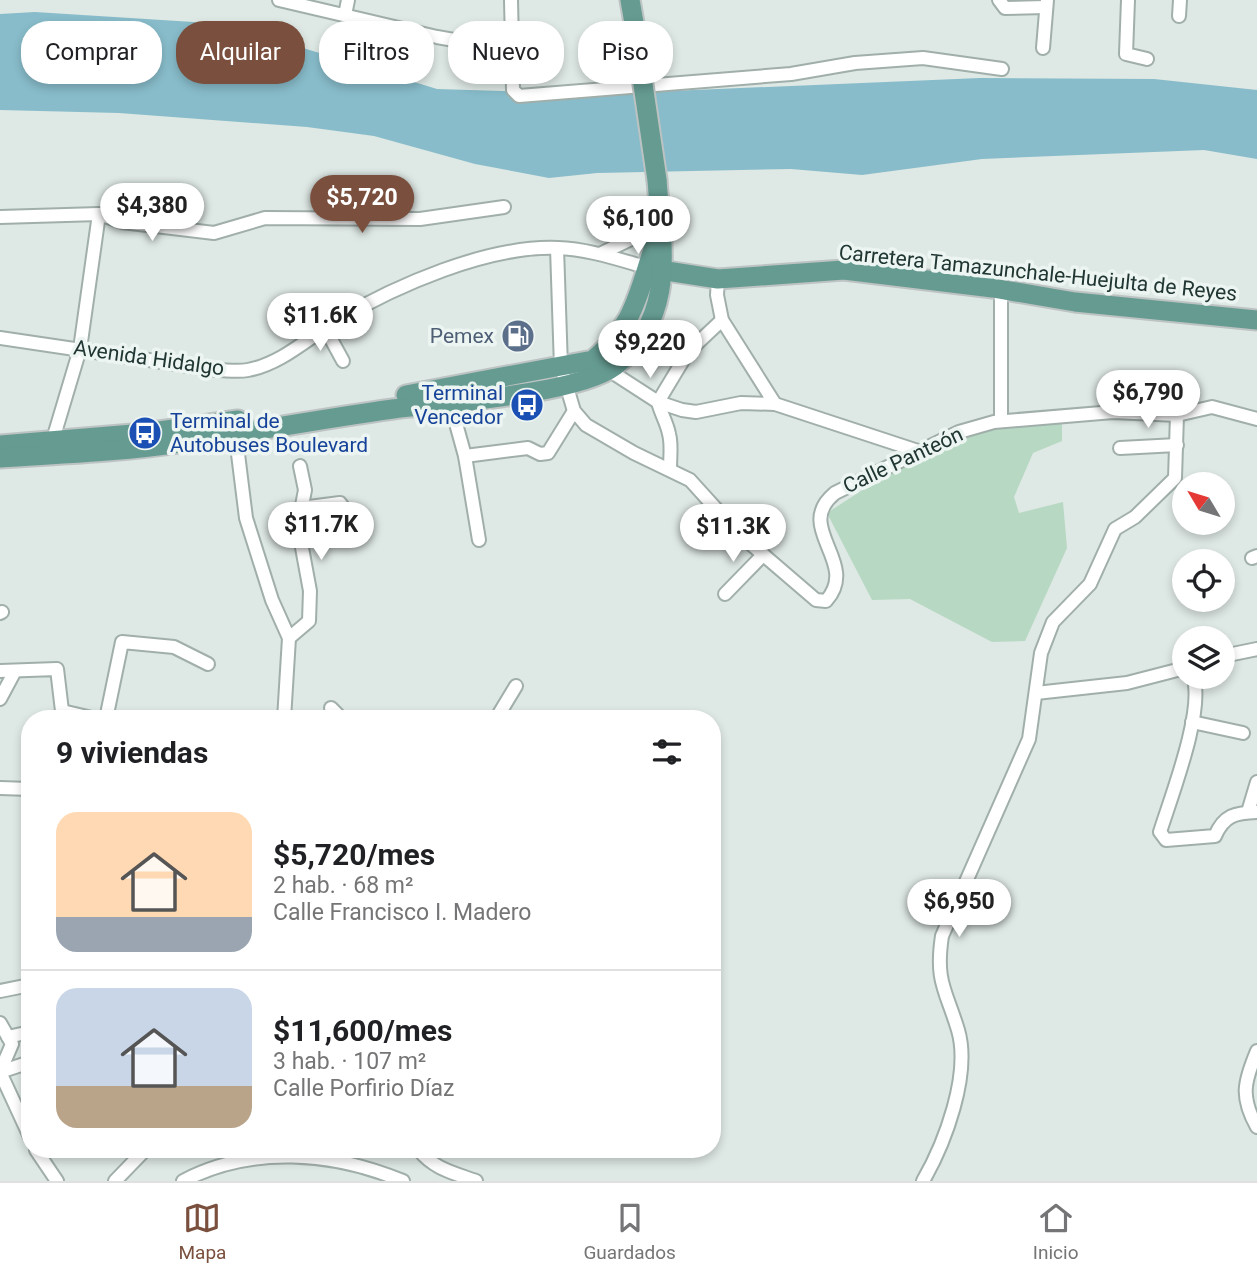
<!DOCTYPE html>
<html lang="es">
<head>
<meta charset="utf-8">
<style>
  :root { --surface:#fff; --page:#f6f6f6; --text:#202124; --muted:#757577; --line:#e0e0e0; --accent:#7a4f3d }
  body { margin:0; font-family:Roboto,sans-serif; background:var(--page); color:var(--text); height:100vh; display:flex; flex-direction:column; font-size:26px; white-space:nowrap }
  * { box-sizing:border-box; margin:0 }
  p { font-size:23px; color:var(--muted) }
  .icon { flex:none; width:38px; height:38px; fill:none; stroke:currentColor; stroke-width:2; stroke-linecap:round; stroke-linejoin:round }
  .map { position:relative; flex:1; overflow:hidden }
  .panel { position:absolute; left:21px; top:710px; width:700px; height:448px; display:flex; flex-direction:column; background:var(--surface); border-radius:28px; box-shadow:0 4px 10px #0003 }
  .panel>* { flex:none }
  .guide { position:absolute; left:21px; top:21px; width:700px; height:63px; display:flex; gap:14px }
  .needle { width:46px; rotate:308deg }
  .fabs { position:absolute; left:1172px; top:472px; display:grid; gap:14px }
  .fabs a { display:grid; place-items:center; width:63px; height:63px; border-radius:50%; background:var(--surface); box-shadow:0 4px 10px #0003; font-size:35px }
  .price { position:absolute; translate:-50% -60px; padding:0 16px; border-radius:24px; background:#fff; color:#222; font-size:23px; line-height:46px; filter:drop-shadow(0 2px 4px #0008) }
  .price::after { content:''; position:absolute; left:50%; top:42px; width:21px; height:16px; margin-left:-10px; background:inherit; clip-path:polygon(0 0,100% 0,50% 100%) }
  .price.active { background:var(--accent); color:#fff }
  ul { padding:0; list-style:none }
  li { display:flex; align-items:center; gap:21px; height:175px; padding:0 35px }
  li+li { border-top:2px solid var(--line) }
  li span { display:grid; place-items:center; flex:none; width:196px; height:140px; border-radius:21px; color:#555 }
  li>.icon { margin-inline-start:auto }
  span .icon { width:84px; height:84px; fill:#fffc; stroke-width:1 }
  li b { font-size:30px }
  h2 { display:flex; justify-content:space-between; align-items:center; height:84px; padding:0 35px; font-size:30px }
  .chip { padding:0 24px; border-radius:28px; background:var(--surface); box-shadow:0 4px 10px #0003; font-size:24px; line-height:63px }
  .chip.active { background:var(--accent); color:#fff }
  .tabs { display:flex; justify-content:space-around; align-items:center; height:98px; border-top:2px solid var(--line); background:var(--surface); font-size:19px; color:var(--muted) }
  .tabs a { display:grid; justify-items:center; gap:4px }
  .tabs .active { color:var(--accent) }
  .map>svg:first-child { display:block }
  .green { fill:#b7d8c2 }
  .water { fill:#88bcca }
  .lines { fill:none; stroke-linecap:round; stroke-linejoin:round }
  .minor-casing { stroke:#a1afab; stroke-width:16 }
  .primary-casing { stroke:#bcc3c2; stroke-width:23 }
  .minor { stroke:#fff; stroke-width:12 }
  .primary { stroke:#659b91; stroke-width:19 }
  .primary-bridge-casing { stroke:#bcc3c2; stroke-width:23; stroke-linecap:butt }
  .primary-bridge { stroke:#659b91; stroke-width:19 }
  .labels { text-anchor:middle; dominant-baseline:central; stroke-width:7; stroke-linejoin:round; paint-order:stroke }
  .street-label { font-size:21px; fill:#203632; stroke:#edf5f2 }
  .service-label { font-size:21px; fill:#4e5e75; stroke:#edf5f2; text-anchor:end }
  .transit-label { font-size:21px; fill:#164399; stroke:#edf5f2; text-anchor:end }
</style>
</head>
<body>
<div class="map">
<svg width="1257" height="1181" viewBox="0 0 1257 1181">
  <rect width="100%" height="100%" fill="#dee8e4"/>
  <polygon class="green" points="1062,412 1062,441 1033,453 1014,497 1019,513 1063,502 1067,548 1025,641 992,642 910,599 872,600 827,513 941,439"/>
  <polygon class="water" points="35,12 225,24 437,89 601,94 980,78 1154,79 1257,90 1257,159 1204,150 982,159 862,175 791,169 597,173 549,178 475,164 374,136 307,127 119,113 0,110 0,14"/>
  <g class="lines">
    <defs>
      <g id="minor">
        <polyline points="279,0 437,37 511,50 540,43"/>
        <polyline points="511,0 513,90 519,96 791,74 855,63 923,58 1002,69"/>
        <polyline points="999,0 1005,8 1046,7"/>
        <polyline points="1128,0 1126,54 1147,59"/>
        <polyline points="345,15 348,0"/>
        <polyline points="1179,16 1180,0"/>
        <polyline points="1043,48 1047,0"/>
        <polyline points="0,217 99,214 122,222 214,233 265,218 420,219 504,207"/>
        <path d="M557 248 561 367 574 411 586 425 634 453 690 480 738 533 816 600 826 601C861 562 792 528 835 493L959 432 994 422 1113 412 1177 415 1212 407 1257 419"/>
        <polyline points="600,254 660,225"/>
        <polyline points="718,279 717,295 722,320 775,404 918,451"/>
        <polyline points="325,328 343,361"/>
        <path d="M0 338 216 370C226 370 238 372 248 370 281 364 308 338 336 321 395 286 488 245 558 248 588 249 617 259 646 267"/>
        <polyline points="607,369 658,402 682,410 696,412 741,403 775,404"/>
        <polyline points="450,402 465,456 479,540"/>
        <polyline points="1001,421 1001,290"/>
        <polyline points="232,434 238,454 246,518 272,600 289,638 284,719"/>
        <polyline points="51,446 80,349 99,214"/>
        <polyline points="1120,448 1177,445"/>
        <polyline points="465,456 528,448 540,454 548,453 574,411"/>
        <path d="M670 468C670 457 672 444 669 434 667 423 661 414 658 402L688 352 722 320"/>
        <polyline points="301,508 340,503 363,534"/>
        <polyline points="1252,558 1257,556"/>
        <polyline points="725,594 762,556"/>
        <polyline points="0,613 2,612"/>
        <polyline points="289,638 309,621 310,591 298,526 305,490 300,466"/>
        <polyline points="1223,656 1257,649"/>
        <polyline points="0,671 57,669 62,711"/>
        <path d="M1193 677C1205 709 1171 797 1160 832L1166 840 1215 836C1224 815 1235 813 1257 812"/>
        <polyline points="1036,693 1127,683 1185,668"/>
        <polyline points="0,699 15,671"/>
        <polyline points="331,708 342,719"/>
        <polyline points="62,711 96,719"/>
        <polyline points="106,719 122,642 174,647 208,664"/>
        <polyline points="496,719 516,686"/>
        <polyline points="1192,722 1243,733"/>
        <polyline points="0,788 30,789"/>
        <polyline points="1248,812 1257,782"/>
        <polyline points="0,991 30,985"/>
        <polyline points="0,1023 12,1044 0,1072 30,1137"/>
        <polyline points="8,1037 30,1032"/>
        <path d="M1257 1051C1244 1082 1240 1097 1257 1127"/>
        <polyline points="0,1072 30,1062"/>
        <polyline points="36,1150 57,1181"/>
        <path d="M419 1150C434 1169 454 1173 476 1181"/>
        <polyline points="115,1181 145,1150"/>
        <path d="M183 1181C252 1145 333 1152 403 1181"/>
        <path d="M923 1181C945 1143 971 1074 958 1030 946 990 935 982 942 936L1029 739 1041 653 1053 622 1090 584 1115 529 1135 517 1175 478 1177 415"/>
      </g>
      <g id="primary">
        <polyline points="630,0 634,23"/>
        <polyline points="654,269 718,279 844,270 993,288 1075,302 1257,320"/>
        <path d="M406 395 593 360C639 321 638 288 658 236"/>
        <polyline points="0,445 145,433 238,420"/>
        <path d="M0 458C59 454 120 452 179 443 251 432 321 419 393 409 444 403 578 394 615 366 677 317 662 248 657 180"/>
      </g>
    </defs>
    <use href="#minor" class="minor-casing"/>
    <use href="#primary" class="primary-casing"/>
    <use href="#minor" class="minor"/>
    <use href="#primary" class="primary"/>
    <defs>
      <polyline id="primary-bridge" points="634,23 657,180"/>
    </defs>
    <use href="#primary-bridge" class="primary-bridge-casing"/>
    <use href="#primary-bridge" class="primary-bridge"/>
  </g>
  <defs>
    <symbol id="fuel-disc" viewBox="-11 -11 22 22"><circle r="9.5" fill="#5c6f8a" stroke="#edf5f2"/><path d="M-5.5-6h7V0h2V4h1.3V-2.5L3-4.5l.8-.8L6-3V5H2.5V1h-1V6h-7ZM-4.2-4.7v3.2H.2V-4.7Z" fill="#fff"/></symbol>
    <symbol id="bus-disc" viewBox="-11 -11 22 22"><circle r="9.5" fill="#1a4fb4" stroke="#edf5f2"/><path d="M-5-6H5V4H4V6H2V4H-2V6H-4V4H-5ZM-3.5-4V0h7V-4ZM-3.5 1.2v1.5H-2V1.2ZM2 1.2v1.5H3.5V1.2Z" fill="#fff"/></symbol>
  </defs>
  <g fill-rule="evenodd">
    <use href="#fuel-disc" x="499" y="317" width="38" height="38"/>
    <use href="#bus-disc" x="508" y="386" width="38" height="38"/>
    <use href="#bus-disc" x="126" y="414" width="38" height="38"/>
  </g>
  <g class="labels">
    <g class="street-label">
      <text transform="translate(1038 273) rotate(6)">Carretera Tamazunchale-Huejulta de Reyes</text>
      <text transform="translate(149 358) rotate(8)">Avenida Hidalgo</text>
      <text transform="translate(903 460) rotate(-25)">Calle Panteón</text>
    </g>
    <g class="service-label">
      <text x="494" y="336">Pemex</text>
    </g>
    <g class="transit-label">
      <text x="503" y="393">Terminal<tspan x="503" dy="24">Vencedor</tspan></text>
      <text x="170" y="421" text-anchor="start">Terminal de<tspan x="170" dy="24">Autobuses Boulevard</tspan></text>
    </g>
  </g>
</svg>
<div class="fabs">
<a><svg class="needle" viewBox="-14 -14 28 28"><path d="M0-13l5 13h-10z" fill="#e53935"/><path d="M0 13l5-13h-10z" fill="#757577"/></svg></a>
<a><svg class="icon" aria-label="locate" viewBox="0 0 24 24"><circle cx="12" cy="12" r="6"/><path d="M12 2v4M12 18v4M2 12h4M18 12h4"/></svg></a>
<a><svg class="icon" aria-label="layers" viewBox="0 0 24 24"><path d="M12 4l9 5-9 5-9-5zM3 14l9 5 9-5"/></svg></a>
</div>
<b class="price active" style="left:362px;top:235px">$5,720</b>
<b class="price" style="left:152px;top:243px">$4,380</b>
<b class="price" style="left:638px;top:256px">$6,100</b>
<b class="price" style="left:320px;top:353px">$11.6K</b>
<b class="price" style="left:650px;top:380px">$9,220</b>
<b class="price" style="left:1148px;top:430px">$6,790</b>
<b class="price" style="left:321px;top:562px">$11.7K</b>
<b class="price" style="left:733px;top:564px">$11.3K</b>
<b class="price" style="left:959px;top:939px">$6,950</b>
<div class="guide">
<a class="chip">Comprar</a>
<a class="chip active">Alquilar</a>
<a class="chip">Filtros</a>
<a class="chip">Nuevo</a>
<a class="chip">Piso</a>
</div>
<section class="panel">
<h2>9 viviendas<svg class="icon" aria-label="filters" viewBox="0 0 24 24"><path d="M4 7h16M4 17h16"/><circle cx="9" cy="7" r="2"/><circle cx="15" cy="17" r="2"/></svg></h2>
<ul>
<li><span style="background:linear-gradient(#ffd9b3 75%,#9aa5b1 0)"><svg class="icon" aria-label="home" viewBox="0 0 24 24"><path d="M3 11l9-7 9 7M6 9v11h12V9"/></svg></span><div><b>$5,720/mes</b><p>2 hab. · 68 m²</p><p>Calle Francisco I. Madero</p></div></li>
<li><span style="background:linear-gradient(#c9d6e8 70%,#b9a48a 0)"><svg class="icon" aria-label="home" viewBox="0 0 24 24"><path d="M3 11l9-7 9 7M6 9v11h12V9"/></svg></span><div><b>$11,600/mes</b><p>3 hab. · 107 m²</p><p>Calle Porfirio Díaz</p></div></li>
</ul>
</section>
</div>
<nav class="tabs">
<a class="active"><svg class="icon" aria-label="map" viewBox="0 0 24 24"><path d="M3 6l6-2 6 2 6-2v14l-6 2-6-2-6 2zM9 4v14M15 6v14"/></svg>Mapa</a>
<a><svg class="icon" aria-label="saved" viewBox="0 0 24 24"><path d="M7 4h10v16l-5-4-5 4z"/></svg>Guardados</a>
<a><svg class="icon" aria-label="home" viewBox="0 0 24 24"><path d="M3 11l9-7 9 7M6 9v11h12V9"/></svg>Inicio</a>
</nav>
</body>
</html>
